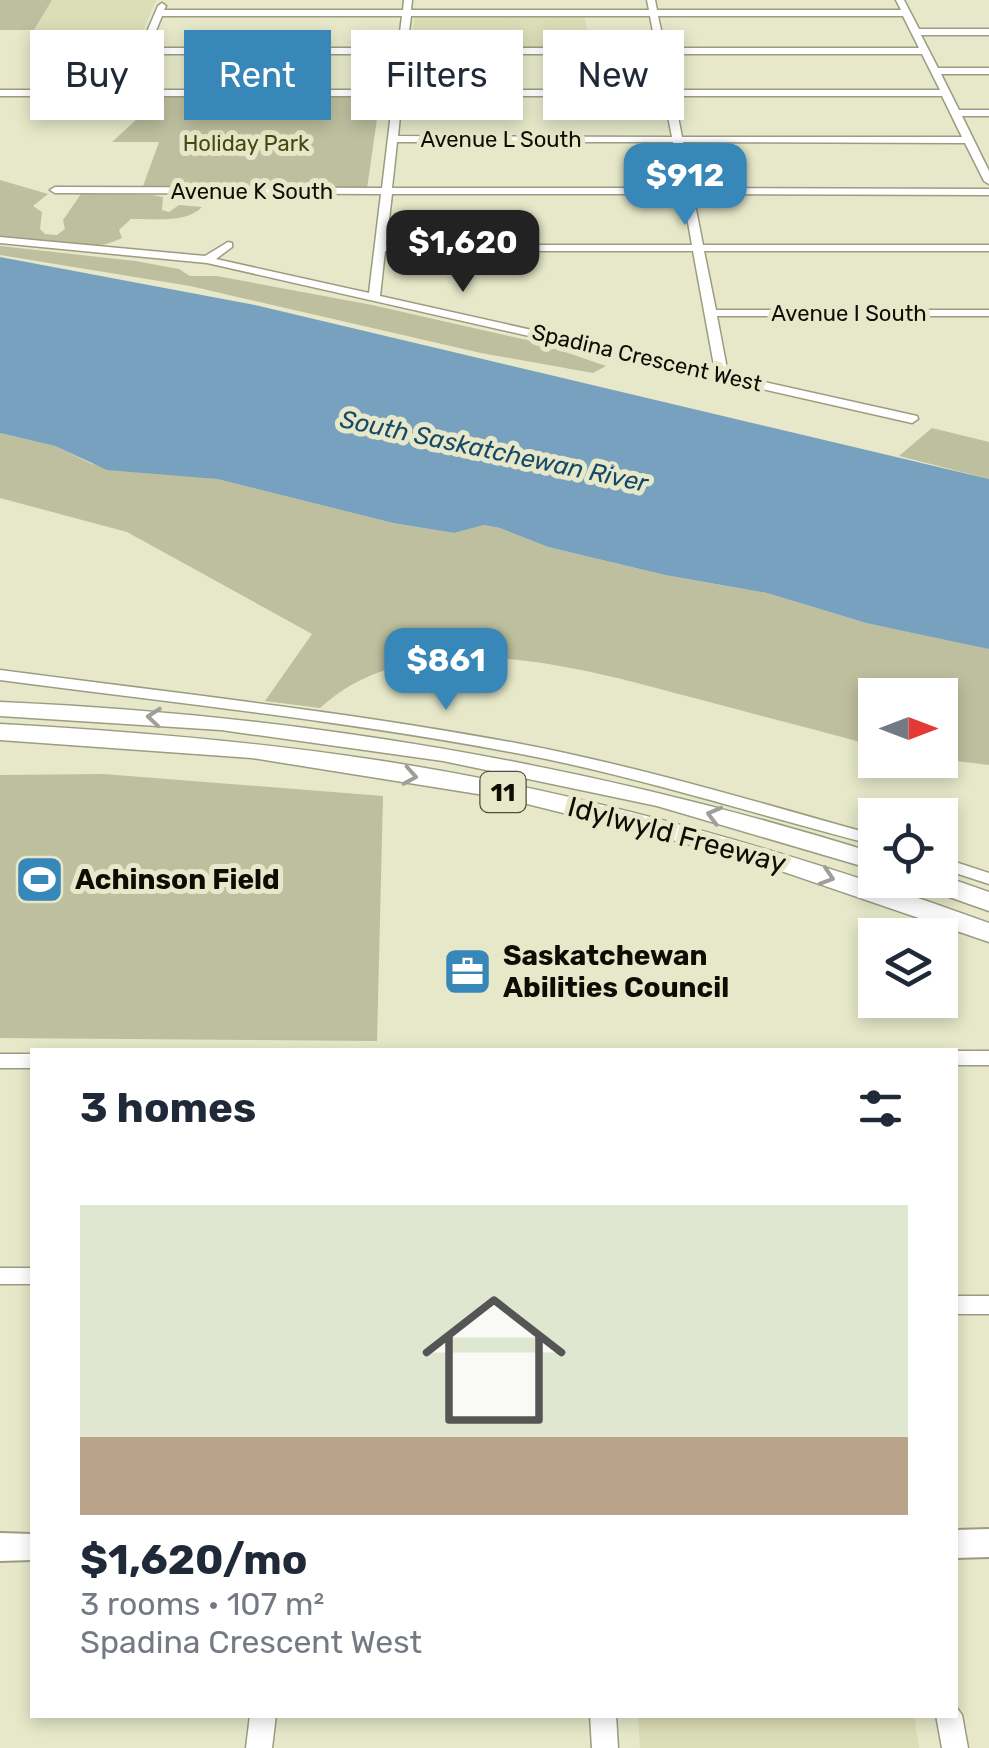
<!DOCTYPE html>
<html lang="en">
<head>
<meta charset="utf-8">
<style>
  :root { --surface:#fff; --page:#f2f2f3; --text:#1f2937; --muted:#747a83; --line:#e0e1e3; --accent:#3787b9 }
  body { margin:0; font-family:Rubik,sans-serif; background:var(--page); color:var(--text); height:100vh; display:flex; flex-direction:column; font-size:38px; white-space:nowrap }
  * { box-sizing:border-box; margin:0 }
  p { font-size:32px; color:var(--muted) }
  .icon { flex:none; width:55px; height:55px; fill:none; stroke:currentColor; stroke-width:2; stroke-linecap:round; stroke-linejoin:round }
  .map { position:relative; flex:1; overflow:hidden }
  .sheet { position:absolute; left:30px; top:1048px; width:928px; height:670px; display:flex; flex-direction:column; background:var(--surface); border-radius:0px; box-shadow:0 5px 15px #0003 }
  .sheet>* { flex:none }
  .hud { position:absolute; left:30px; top:30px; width:930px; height:90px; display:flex; gap:20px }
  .needle { width:65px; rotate:90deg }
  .controls { position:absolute; left:858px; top:678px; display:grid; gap:20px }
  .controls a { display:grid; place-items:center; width:100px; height:100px; border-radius:0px; background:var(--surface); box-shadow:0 5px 15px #0003; font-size:50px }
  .price { position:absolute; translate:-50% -85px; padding:0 22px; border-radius:20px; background:var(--accent); color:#fff; font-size:32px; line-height:65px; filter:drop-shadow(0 2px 5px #0008) }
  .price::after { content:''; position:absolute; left:50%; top:60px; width:30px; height:22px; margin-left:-15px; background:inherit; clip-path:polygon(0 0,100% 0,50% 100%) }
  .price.selected { background:#222; color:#fff }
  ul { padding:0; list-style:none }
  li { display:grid; align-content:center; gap:20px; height:530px; padding:0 50px }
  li+li { border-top:2px solid var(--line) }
  li span { display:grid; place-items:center; height:310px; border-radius:0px; color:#555 }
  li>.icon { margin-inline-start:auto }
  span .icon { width:180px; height:180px; fill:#fffc; stroke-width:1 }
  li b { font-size:42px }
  h2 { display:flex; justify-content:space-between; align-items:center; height:120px; padding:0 50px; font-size:42px }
  .pill { padding:0 35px; border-radius:0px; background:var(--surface); box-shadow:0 5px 15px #0003; font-size:35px; line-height:90px }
  .pill.selected { background:var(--accent); color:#fff }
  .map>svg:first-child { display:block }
  .built { fill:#dbddb7 }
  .green { fill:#bdbf9e }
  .water { fill:#77a1bf }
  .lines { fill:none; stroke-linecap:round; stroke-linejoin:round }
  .minor-casing { stroke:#9b9c80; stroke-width:3 }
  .major-casing { stroke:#9b9c80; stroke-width:4 }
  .highway-casing { stroke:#9b9c80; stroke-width:3 }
  .minor { fill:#fff; fill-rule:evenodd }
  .major { fill:#fff; fill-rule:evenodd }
  .highway { fill:#fff; fill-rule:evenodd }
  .oneway { stroke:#9e9e9b }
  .labels { text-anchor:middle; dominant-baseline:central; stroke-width:10; stroke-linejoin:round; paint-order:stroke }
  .far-street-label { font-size:22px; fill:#0d0d04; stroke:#e6e8c9 }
  .far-park-label { font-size:22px; fill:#47470e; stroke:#e6e8c9 }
  .far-water-label { font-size:25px; font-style:italic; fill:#154968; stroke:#e6e8c9 }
  .shield { fill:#e6e8c9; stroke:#4e4f3f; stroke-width:2.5 }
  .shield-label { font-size:25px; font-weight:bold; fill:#0d0d04 }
  .street-label { font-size:28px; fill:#0d0d04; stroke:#e6e8c9 }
  .poi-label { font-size:28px; font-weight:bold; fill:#0d0d04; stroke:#e6e8c9; text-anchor:start }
</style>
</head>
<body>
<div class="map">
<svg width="989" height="1748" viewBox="0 0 989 1748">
  <rect width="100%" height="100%" fill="#e6e8c9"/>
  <g class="built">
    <polygon points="52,0 156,0 143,31 34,30"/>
    <polygon points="415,15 584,15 588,33 649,34 651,47 414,48 411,47"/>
    <polygon points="638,1715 914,1715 919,1748 640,1748"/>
  </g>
  <g class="green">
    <polygon points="0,0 52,0 34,30 0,30"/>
    <polygon points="146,97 380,97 367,189 142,189 159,142 112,142 138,118"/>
    <path d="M0 180 48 194 33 206 42 212 40 229 45 234 57 235 65 229 63 220 81 194 152 195 163 197 162 210 169 212 179 205 202 207C186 224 154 218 131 219L119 230 122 238C87 256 37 243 0 237Z"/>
    <polygon points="0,246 135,261 179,269 190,276 217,276 372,305 536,342 606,366 593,373 481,353 190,286 0,255"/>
    <polygon points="932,428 989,442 989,479 899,456"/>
    <path d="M0 433 55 446 92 464 217 479 393 523 454 533 484 525 500 528 548 547 665 575 767 593 866 623 982 646 989 649V765L940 759V695H875V746C816 730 757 715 698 699 585 669 418 618 320 708L265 701 312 634 127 532 0 498Z"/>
    <polygon points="103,774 383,796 377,1041 0,1038 0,775"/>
  </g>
  <polygon class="water" points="0,257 255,305 989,479 989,649 866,623 767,593 665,575 548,547 500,528 484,525 454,533 393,523 217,479 107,470 55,446 0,433"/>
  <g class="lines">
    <defs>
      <g id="minor">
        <path d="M404 0H412L411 10H649L647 0H655L657 10H901L896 0H904L919 29H989V35H921L938 68H989V74H941L959 110H989V116H962L989 171V184L984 181 965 143 683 142 692 188 989 189V195L693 194 703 245H989V251H704L716 310H989V316H717L728 374 917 416 918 419 912 423 207 263 0 243V237L205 256 228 242 232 243V247L216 259 369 293 381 194 55 193 50 190 55 187 382 188 393 96H0V90H122L158 6 162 3 166 6 164 10H403ZM162 16H402L398 48H149ZM411 16H650L656 48H407ZM658 16H903L919 48H665ZM147 54H398L393 90H132ZM406 54H657L663 90H403ZM666 54H922L940 90H673ZM402 96H664L672 137 398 136ZM674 96H942L962 137H682ZM397 142H673L682 188H392ZM392 194H683L692 245H386ZM385 251H693L715 371 380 296Z"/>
        <path d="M0 670C174 693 349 712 521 744 641 767 757 802 875 835V845C757 815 641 777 521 754 349 721 174 703 0 680Z"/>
        <polygon points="940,857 989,873 989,884 940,868"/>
        <rect x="955" y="1051" width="34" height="14"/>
        <rect x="0" y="1054" width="32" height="14"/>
        <rect x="0" y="1268" width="32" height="16"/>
        <rect x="955" y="1296" width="34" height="18"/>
        <polygon points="955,1705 962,1715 968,1748 942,1748 936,1715 955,1715"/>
        <polygon points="250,1715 276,1715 272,1748 246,1748"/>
        <polygon points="590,1715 616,1715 618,1748 592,1748"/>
      </g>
      <g id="major">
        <polygon points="989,1529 989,1557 955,1558 955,1530"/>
        <polygon points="0,1533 32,1534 32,1560 0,1561"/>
      </g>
      <g id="highway">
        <path d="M0 702C302 715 586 763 875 853V870L657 806 443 761 221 730 0 716Z"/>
        <path d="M0 724C126 731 251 741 376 760 586 792 790 851 989 923V942L740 857 503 798 252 758 0 740Z"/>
        <polygon points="940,875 989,892 989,911 918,886 914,880 940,880"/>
      </g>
    </defs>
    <use href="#minor" class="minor-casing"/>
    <use href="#major" class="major-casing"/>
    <use href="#highway" class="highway-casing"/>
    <use href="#minor" class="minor"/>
    <use href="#major" class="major"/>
    <use href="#highway" class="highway"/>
  </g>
  <defs><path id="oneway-chevron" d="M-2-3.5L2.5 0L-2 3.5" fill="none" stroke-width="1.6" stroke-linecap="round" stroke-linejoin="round" transform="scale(2.5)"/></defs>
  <g class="oneway">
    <use href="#oneway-chevron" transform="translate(154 717) rotate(-175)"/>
    <use href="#oneway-chevron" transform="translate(410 776) rotate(10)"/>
    <use href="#oneway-chevron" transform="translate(714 815) rotate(-165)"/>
    <use href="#oneway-chevron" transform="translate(827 877) rotate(18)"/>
  </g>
  <defs>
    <symbol id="stadium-square" viewBox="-11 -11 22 22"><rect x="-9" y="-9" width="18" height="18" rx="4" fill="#3787b9" stroke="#e6e8c9"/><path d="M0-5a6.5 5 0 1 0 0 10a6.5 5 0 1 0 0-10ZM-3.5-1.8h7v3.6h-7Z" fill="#fff"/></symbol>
    <symbol id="office-square" viewBox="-11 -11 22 22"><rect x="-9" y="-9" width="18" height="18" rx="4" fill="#3787b9" stroke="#e6e8c9"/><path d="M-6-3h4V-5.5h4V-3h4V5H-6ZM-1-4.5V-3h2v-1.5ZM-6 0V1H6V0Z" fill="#fff"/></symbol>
  </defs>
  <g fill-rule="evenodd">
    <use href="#stadium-square" x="12" y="852" width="55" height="55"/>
    <use href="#office-square" x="440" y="944" width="55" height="55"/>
  </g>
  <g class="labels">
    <g class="far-street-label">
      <text x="501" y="139">Avenue L South</text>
      <text x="252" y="191">Avenue K South</text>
      <text x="849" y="313">Avenue I South</text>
      <text transform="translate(647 358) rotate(13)">Spadina Crescent West</text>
    </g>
    <g class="far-park-label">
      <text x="246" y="143">Holiday Park</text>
    </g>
    <g class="far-water-label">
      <text transform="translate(494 451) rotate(12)">South Saskatchewan River</text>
    </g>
    <rect class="shield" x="480.5" y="772" width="45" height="40" rx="8"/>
    <g class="shield-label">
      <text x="503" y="792">11</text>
    </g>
    <g class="street-label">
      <text transform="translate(677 835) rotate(15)">Idylwyld Freeway</text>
    </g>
    <g class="poi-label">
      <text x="75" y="879">Achinson Field</text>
      <text x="503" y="955">Saskatchewan<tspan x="503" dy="32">Abilities Council</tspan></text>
    </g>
  </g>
</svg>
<div class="controls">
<a><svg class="needle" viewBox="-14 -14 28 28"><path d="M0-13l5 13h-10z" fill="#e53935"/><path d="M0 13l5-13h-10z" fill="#747a83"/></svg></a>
<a><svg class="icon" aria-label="locate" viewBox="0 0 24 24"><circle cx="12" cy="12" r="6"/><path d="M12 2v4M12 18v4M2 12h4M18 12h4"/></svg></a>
<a><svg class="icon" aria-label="layers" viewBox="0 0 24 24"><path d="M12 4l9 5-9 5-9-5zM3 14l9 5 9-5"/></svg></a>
</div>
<b class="price" style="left:685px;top:228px">$912</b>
<b class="price selected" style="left:463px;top:295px">$1,620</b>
<b class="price" style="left:446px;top:713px">$861</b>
<div class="hud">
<a class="pill">Buy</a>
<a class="pill selected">Rent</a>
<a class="pill">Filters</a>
<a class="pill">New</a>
</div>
<section class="sheet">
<h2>3 homes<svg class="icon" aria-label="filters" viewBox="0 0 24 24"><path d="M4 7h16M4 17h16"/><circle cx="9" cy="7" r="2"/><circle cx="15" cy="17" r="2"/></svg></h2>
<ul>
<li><span style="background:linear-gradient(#dfe7d0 75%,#b9a48a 0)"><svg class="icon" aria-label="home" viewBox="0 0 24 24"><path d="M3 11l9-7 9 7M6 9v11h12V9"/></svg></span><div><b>$1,620/mo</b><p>3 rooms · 107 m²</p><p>Spadina Crescent West</p></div></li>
</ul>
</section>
</div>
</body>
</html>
